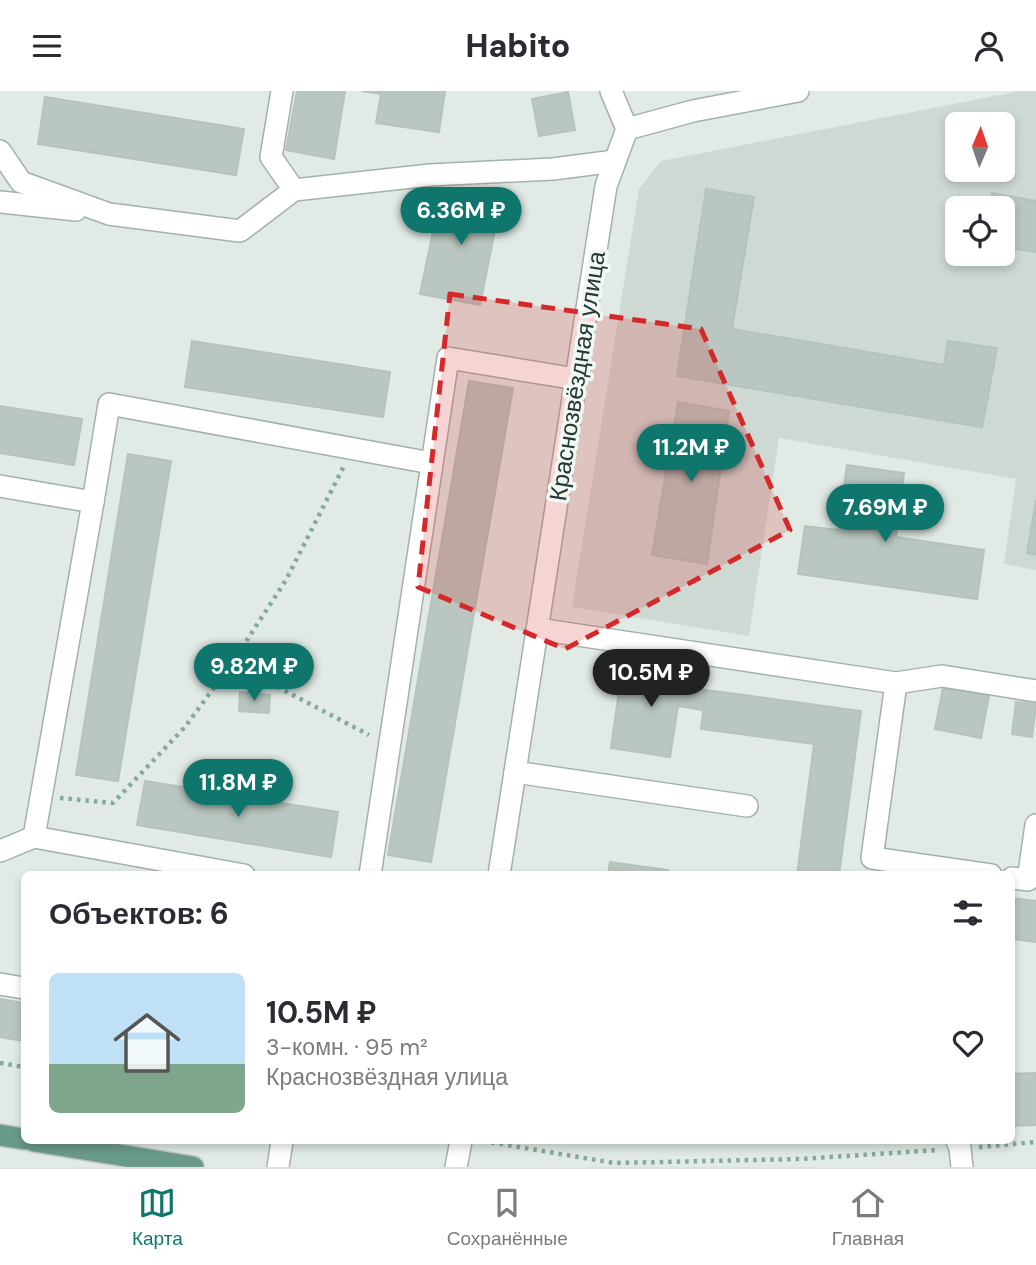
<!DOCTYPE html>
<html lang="ru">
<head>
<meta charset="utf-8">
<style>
  :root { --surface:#fff; --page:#f2f2f3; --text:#2b2b33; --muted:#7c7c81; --line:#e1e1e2; --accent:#0f766e }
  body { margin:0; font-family:"DM Sans",sans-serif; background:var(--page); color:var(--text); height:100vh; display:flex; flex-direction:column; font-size:26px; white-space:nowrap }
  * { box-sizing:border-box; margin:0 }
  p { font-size:23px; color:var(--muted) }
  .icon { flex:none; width:38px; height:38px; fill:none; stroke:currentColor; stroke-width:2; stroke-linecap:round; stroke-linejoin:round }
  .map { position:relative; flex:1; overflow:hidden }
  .drawer { position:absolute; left:21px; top:780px; width:994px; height:273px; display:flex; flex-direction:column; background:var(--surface); border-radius:10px; box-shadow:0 4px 10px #0003 }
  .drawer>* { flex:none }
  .needle { width:46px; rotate:2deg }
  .tools { position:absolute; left:945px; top:21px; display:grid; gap:14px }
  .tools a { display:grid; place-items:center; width:70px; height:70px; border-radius:10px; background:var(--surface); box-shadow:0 4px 10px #0003; font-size:35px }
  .price { position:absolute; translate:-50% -60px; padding:0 16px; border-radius:24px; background:var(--accent); color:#fff; font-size:23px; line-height:46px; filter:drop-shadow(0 2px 4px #0008) }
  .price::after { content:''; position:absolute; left:50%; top:42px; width:21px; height:16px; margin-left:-10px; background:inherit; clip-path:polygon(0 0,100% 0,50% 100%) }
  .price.current { background:#222; color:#fff }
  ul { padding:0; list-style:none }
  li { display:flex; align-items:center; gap:21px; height:175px; padding:0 28px }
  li+li { border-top:2px solid var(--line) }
  li span { display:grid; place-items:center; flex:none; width:196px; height:140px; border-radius:10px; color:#555 }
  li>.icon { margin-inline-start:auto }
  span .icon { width:84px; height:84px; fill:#fffc; stroke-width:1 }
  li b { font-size:30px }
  h2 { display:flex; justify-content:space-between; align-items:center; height:84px; padding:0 28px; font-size:30px }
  header { display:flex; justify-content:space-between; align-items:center; height:91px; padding:0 28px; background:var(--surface); font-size:32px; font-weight:800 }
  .dock { display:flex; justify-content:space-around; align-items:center; height:98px; border-top:2px solid var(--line); background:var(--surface); font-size:19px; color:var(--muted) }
  .dock a { display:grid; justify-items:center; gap:4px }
  .dock .current { color:var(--accent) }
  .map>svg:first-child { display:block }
  .built { fill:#cfd9d4; fill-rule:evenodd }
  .building { fill:#b9c7c0; stroke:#b4c3bb; stroke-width:2 }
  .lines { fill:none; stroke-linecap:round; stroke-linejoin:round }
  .minor-casing { stroke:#a4b1ab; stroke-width:24 }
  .major-casing { stroke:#c1c7c5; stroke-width:24 }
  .path { stroke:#84aa9a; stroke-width:4.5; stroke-dasharray:3.5 5; stroke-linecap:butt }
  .minor { stroke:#fff; stroke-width:21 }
  .major { stroke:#6a9b89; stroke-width:21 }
  .marked { fill:#d62828; fill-opacity:0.2; stroke:#d62828; stroke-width:5; stroke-dasharray:14 9; stroke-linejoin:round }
  .labels { text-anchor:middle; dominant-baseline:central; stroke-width:7; stroke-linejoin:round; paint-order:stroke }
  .street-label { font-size:24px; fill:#233831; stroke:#f1f7f3 }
</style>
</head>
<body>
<header><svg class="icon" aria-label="menu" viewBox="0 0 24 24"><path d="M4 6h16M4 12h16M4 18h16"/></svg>Habito<svg class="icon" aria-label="person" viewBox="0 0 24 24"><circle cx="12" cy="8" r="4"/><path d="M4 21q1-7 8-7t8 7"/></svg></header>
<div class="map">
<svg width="1036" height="1076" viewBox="0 0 1036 1076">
  <rect width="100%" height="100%" fill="#e1eae5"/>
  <path class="built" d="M1021 0H1036V479L1004 473 1016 388 779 347 749 545 572 516 639 98 661 70ZM957 33H1003V79H957ZM957 117H1003V163H957Z"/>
  <g class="building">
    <polygon points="297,0 345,0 334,68 286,59"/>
    <polygon points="362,0 445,0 439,41 376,32 381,3"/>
    <polygon points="568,1 575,39 539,45 532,8"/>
    <polygon points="45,6 244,38 236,84 38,53"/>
    <polygon points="442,97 501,109 480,214 420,203"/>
    <polygon points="706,98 754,106 732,238 944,274 948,250 997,257 982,336 677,285"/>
    <polygon points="992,102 1036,110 1036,161 1003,156 1003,117 990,117"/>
    <polygon points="192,250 390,281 383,326 185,296"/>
    <polygon points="469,290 513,297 431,771 388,764"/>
    <polygon points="678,311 729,320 707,473 652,464"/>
    <polygon points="0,315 82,328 74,374 0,362"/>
    <polygon points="128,363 171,370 118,690 76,684"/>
    <polygon points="847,374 904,382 896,446 984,459 977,508 798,483 805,435 838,439"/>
    <polygon points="1036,409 1036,464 1027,462"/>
    <polygon points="623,571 682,580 680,596 706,599 703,619 678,615 670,666 611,657"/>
    <polygon points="943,597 989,605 981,647 935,638"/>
    <polygon points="706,599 861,620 839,784 841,784 797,784 814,653 701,638"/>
    <polygon points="240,601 270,604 269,622 239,620"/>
    <polygon points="1016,611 1036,613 1032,646 1012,643"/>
    <polygon points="145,690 338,721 331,766 137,734"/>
    <polygon points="610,771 668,779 667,784 608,784"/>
    <polygon points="1012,807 1036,810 1036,851 1012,848"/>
    <polygon points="0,908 24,912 24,950 0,946"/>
    <polygon points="1036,982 1036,1034 1012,1035 1012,983"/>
  </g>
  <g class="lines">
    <defs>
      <g id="minor">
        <polyline points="282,0 271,66 294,99"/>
        <polyline points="627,38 693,20 798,0"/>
        <polyline points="0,60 21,91 109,123 240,140 294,99 430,84 553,78 615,70"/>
        <polyline points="0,111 76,119"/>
        <polyline points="0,395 93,411 34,746"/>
        <polyline points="93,411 109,313 431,372"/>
        <polyline points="538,538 896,592 942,585 1036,600"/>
        <polyline points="896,592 872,767 991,784"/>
        <polyline points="515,681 747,715"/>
        <polyline points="0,760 34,746 244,784"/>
        <polyline points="370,784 448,267 576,288"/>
        <polyline points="499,784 606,95 627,38 611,0"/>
        <polyline points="1012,787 1028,789 1036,734"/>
        <polyline points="0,893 24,897"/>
        <polyline points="957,1050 960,1057 962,1076"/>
        <polyline points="278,1076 282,1050"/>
        <polyline points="456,1076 461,1050"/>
      </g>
      <g id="major">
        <polyline points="0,1044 24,1048"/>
        <polyline points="34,1050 193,1076"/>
      </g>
    </defs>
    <use href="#minor" class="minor-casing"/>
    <use href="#major" class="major-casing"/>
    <g class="path">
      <polyline points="232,572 369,644"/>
      <polyline points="60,707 113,712 185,636 232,572 286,489 344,375"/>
      <polyline points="0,972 24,976"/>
      <polyline points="483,1050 614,1072 800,1068 938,1059"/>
      <polyline points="979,1056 1036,1051"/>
    </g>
    <use href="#minor" class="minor"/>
    <use href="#major" class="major"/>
  </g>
  <path class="marked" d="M450 203 701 238 790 439 565 558 418 496Z"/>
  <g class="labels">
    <g class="street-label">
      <text transform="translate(577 285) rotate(-81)">Краснозвёздная улица</text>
    </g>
  </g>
</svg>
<div class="tools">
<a><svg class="needle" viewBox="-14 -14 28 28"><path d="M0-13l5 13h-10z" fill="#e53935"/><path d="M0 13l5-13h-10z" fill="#7c7c81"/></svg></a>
<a><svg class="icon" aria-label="locate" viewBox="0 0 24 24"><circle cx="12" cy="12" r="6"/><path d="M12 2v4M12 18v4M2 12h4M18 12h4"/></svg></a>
</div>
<b class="price" style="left:461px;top:156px">6.36M ₽</b>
<b class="price" style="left:691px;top:393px">11.2M ₽</b>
<b class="price" style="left:885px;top:453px">7.69M ₽</b>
<b class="price" style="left:254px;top:612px">9.82M ₽</b>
<b class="price current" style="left:651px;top:618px">10.5M ₽</b>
<b class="price" style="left:238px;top:728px">11.8M ₽</b>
<section class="drawer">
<h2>Объектов: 6<svg class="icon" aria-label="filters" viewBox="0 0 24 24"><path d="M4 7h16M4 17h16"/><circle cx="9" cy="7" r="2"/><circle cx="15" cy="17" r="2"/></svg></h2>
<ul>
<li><span style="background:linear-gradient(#bfe0f5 65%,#7fa58c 0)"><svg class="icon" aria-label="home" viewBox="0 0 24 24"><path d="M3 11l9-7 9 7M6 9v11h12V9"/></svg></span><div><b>10.5M ₽</b><p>3-комн. · 95 m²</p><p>Краснозвёздная улица</p></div><svg class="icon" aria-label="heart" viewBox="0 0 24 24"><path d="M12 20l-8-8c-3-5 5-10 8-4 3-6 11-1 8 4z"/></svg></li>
</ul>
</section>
</div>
<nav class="dock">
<a class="current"><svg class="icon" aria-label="map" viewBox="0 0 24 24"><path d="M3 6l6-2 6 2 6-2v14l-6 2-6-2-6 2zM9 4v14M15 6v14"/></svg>Карта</a>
<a><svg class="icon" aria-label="saved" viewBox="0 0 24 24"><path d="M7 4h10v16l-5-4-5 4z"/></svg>Сохранённые</a>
<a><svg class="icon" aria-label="home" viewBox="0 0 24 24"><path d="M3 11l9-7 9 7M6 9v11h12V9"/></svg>Главная</a>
</nav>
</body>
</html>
